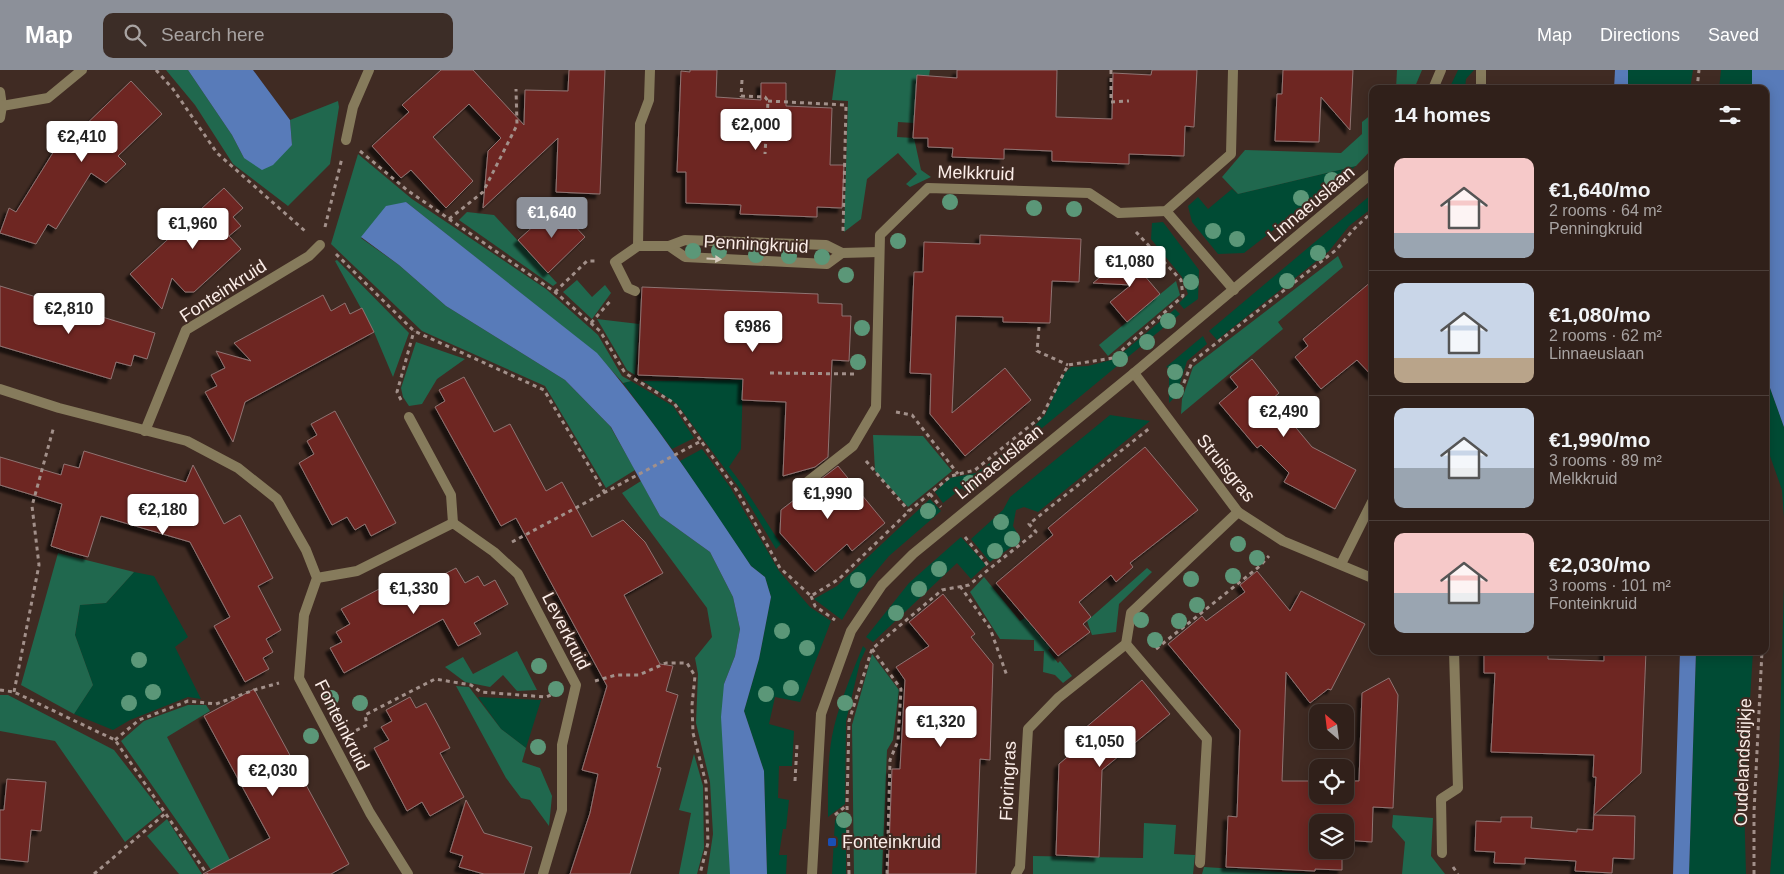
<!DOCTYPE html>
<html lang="en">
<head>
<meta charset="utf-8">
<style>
  :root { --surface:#30201a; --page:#3c2d27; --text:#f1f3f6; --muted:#a8a3a2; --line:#4b3e39; --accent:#8c9099 }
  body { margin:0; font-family:Helvetica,sans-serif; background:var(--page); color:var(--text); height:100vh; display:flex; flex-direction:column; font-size:19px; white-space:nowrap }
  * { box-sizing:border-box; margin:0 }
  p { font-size:16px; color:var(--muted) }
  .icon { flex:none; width:28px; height:28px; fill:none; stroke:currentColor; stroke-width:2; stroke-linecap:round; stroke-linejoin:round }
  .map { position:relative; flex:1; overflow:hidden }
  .side { position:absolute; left:1369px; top:15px; width:400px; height:570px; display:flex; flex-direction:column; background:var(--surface); border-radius:10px; box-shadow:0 2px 12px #0003,0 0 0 1px var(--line) }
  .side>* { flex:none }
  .needle { width:32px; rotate:332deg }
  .tools { position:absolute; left:1309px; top:634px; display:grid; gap:10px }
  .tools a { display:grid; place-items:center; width:45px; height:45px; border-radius:10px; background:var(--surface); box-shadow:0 2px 12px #0003,0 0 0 1px var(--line); font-size:25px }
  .price { position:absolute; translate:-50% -42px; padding:0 11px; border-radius:5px; background:#fff; color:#222; font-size:16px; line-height:32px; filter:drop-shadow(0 1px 2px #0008) }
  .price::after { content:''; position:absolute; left:50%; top:30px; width:15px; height:11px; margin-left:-8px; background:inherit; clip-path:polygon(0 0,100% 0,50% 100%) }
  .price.on { background:var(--accent); color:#fff }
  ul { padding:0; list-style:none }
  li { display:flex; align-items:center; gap:15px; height:125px; padding:0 25px }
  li+li { border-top:1px solid var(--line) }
  li span { display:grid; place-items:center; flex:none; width:140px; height:100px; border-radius:10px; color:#555 }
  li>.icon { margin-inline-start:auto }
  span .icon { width:60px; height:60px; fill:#fffc; stroke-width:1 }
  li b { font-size:21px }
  h2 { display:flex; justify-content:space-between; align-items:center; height:60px; padding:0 25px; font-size:21px }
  header { display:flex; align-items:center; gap:30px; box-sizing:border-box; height:70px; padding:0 25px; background:var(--accent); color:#fff }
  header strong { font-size:24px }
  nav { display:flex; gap:28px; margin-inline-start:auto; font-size:18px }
  .search { width:350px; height:45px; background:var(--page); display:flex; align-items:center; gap:12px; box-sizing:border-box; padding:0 18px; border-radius:10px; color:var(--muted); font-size:19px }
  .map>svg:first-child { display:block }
  .green { fill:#004b34 }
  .forest { fill:#20684e }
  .water { fill:#587bb9 }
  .building { fill:#6e2523; stroke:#8f7472; filter:url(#shadow) }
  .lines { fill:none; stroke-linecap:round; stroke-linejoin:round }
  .path { stroke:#a2908a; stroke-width:3; stroke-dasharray:4 4; stroke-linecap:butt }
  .minor { stroke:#867b5c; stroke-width:10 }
  .tertiary { stroke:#867b5c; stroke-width:10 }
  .tree { fill:#5b9778 }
  .oneway { fill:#d8cbbe }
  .transit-dot { fill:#1a4fb4; stroke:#402b23; stroke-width:2 }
  .labels { text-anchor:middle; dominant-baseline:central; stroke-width:4; stroke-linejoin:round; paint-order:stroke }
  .street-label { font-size:18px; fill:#fbede8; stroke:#402b23 }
  .poi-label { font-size:18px; fill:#fbede8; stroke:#402b23; text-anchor:start }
</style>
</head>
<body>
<header>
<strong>Map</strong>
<div class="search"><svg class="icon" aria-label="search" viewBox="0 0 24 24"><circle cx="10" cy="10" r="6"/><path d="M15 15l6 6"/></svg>Search here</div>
<nav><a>Map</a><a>Directions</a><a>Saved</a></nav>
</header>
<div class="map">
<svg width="1784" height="804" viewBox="0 0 1784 804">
  <defs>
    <filter id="shadow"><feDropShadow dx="-4.5" dy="4.5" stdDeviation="1" flood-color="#0009"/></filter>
  </defs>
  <rect width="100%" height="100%" fill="#402b23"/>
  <g class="green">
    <polygon points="1458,0 1474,0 1466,9 1465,19 1449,19"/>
    <polygon points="1628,0 1693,0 1690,19 1628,19"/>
    <polygon points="1721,0 1752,0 1752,19 1719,19"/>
    <polygon points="1356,96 1244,183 1218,184 1192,152 1188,136 1198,127 1208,139 1232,119 1238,124"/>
    <polygon points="1372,124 1372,138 1349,156 1329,181 1217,270 1209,261"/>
    <polygon points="1163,152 1199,200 1198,229 1184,239 1179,233 1188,224 1182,207 1151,169 1152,153"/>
    <polygon points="1175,239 1180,244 1024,373 1021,370 1045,345 1064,304 1071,297 1088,296 1115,289"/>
    <polygon points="1203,266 1207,274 1187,291 1176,326 1169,333 1169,298 1166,297"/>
    <polygon points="1765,304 1784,357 1784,448 1782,420 1765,372"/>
    <path d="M743 310 741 379 729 397C748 421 763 448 781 474L776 479 740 419 677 334 643 311Z"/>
    <polygon points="631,311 673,336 694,368 672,379 623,313"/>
    <polygon points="1110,345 1150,351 1038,442 1024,437 1016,440 1013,456 1021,470 990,492 971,469 1003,440 1010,427"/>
    <polygon points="1015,375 1019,378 965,421 962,418 943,433 935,422 950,408 976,403"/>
    <polygon points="702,379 730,417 779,501 810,537 831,551 800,632 775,627 769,654 794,661 792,696 779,696 778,728 789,730 786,759 783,759 779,785 787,785 786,804 767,804 764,701 744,641 759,589 771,527 765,507 751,496 680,391"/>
    <polygon points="930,429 941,441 889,486 858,523 842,550 814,529 837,516"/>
    <polygon points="961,467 986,495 971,509 957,493 873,572 866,567 909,513"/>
    <polygon points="134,502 154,506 188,567 175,577 201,629 188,627 130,650 113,660 74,644 93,615 75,565 80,535 106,533"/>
    <polygon points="1784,514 1784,804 1770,804 1779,695"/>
    <path d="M863 576 866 579 860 592 846 651 845 734 828 747C828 717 827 686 834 657 841 629 852 603 863 576Z"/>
    <polygon points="1696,581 1753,581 1744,730 1746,804 1689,804"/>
    <polygon points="478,627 541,630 526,678 501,659"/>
    <polygon points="846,741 846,804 832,804 835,750"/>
  </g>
  <g class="forest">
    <polygon points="166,0 188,0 232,65 244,88 292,75 290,50 338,31 339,37 330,94 288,136 233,94 195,35"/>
    <polygon points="836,0 930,0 929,6 917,5 914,53 898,52 897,67 914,68 921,100 931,107 910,117 906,114 917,104 898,83 867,109 861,149 844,162 848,31 832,30"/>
    <polygon points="1397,0 1422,0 1414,19 1396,19"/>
    <polygon points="1372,44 1372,79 1356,96 1238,124 1222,107 1245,80 1341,83 1362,64 1362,52"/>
    <polygon points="358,84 412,129 546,219 598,265 622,306 631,311 623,313 596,283 406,132 361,168 399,195 446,236 565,310 610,356 635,400 606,418 545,316 422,261 331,174"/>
    <polygon points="467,142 494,145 557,213 553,216 459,150"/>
    <polygon points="1338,186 1343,197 1278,252 1283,259 1181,344 1182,329 1193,297"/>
    <polygon points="337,190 409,263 393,307 374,262 335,191"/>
    <polygon points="577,210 592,227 605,215 611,223 592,249 563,222"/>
    <polygon points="1176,211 1180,225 1108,286 1099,275"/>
    <polygon points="597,249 639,254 635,305 627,300"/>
    <polygon points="416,272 465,289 437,309 422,334 409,336 403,327 401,318"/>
    <polygon points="873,365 923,366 952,401 908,437 875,401"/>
    <polygon points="641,411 660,446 710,482 733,527 740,559 735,586 724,614 732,804 707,804 713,764 710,712 696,653 698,604 695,588 712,567 707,538 622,423"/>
    <polygon points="58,483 134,502 106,533 80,535 75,565 93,615 74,644 21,615"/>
    <polygon points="1147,498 1152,502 1119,534 1116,562 1092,565 1087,551"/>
    <polygon points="984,507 1020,551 1025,548 1050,578 1048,580 1058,593 1060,591 1072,606 1063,613 1055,605 1043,602 1044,581 1034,581 1034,570 1000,569 970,522"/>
    <polygon points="517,581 537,620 517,621 503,605 490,617 465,612 445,597 463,587 473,604"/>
    <polygon points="872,584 899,620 893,670 887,680 882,804 854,804 852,655"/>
    <polygon points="456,616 469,617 501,659 526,678 522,692 540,698 552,726 549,756 530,730 521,728 506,708"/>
    <polygon points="0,625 8,625 114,680 162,742 125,772 55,671 0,661"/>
    <polygon points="188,635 206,635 210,641 167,667 230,790 214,804 121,671 144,651"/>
    <polygon points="694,684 703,716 704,778 697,804 679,804 691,743 679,740"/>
    <polygon points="1393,745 1433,748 1431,786 1445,804 1402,804 1405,772 1392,757"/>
    <polygon points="167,749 202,804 179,804 147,766"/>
    <polygon points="1144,753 1176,755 1174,784 1195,785 1193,804 1033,804 1033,786 1143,788"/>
    <polygon points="1204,797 1313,804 1202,804"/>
  </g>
  <g class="water">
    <polygon points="188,0 253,0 290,50 292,75 273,95 262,100 244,88 232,65"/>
    <polygon points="1615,0 1628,0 1628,19 1614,19"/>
    <polygon points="1752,0 1784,0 1784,357 1765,304 1765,19 1752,19"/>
    <path d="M406 132 597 283C654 349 702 423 751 496L765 507 771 527 759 589 744 641 764 701 767 804H730L721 647 724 614 735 586 740 559 733 527 710 482 660 446 611 357 565 310 446 236 399 195 361 167 386 136Z"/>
    <polygon points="1680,581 1696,581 1689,804 1673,804"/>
  </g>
  <g class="building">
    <polygon points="441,0 473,0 524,55 525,20 568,21 569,0 605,0 600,124 556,122 558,68 483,138 488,81 501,68 469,34 433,67 473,111 446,138 411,100 401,108 372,76 409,42 402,35"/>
    <polygon points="690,0 717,0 716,27 761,30 761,13 786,13 786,36 832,38 830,95 844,95 842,138 817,137 817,147 740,144 741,135 686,133 686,102 677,102 679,54 681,1 690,2"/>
    <polygon points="957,0 1057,0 1056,47 1112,49 1113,3 1151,5 1152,0 1197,0 1194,57 1185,56 1184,86 1129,84 1129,94 1052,91 1052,81 1004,79 1004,89 952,87 953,78 928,77 928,68 913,68 917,5 957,8"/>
    <polygon points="1283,0 1353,0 1350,60 1321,27 1319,72 1275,71 1277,24 1282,24"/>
    <polygon points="131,11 162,44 118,86 126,94 106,113 91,103 56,159 48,154 36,174 0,163 9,138 16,142 64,65 71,71 77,63"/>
    <polygon points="224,118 243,138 233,147 241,156 229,166 241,179 194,222 185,222 172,208 162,239 130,204"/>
    <polygon points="556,136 585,167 548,203 518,170"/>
    <polygon points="980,165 1081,169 1079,212 1052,211 1050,253 1003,252 1003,247 956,246 952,343 1005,298 1031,330 965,386 930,344 931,304 910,303 914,202 923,202 924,172 980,174"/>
    <polygon points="1127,185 1160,224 1127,252 1110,232 1131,215 1093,213"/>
    <polygon points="1372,211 1372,306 1357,290 1321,319 1295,287 1308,276 1303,269"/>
    <polygon points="0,216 155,263 147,289 134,285 131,296 116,292 111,309 0,276"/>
    <polygon points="642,217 818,224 818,233 842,234 842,246 851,246 849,291 832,290 828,387 815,397 783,406 786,332 742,330 743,309 638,305"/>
    <polygon points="323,225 331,241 345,233 350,244 362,238 374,262 245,332 233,372 205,322 217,316 211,305 225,298 216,281 251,291 234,273"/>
    <polygon points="1252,289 1279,323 1272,329 1312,377 1356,400 1335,439 1284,412 1289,403 1261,375 1257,378 1219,333 1238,317 1230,307"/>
    <polygon points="464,307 494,362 510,354 546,421 562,412 592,467 623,450 645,472 663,503 624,525 660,594 673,596 666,621 678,625 657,697 661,698 630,804 570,804 590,743 598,704 582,700 607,616 516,448 501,456 435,337 445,331 439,320"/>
    <polygon points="335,341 396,453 371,466 365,454 355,460 347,447 332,455 299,393 314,384 307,371 317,365 311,354"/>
    <polygon points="1145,377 1198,440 1130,493 1133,497 1116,512 1111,505 1079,532 1091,547 1083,554 1090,562 1058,586 996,513 1053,465 1048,458"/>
    <polygon points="84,381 186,412 193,395 224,454 240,445 273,508 258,516 281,560 266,569 273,582 263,588 269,599 245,612 214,556 230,547 190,472 101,446 88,487 66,481 51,476 62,434 0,415 0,387 61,405 64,394 79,398"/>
    <polygon points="838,396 885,453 852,481 847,474 815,502 780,463 781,440"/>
    <polygon points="456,498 465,513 478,506 484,516 495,510 508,534 474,553 481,564 458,576 443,549 344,603 330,578 342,572 336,562 350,554 341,539 404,506 412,521"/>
    <polygon points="1257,501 1290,541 1301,521 1365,554 1331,620 1328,619 1310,633 1286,602 1282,711 1318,711 1318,725 1345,725 1345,711 1359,711 1362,623 1389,608 1398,625 1393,738 1373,737 1372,772 1345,770 1345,752 1318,752 1318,780 1342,780 1342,800 1315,799 1315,801 1226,797 1228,746 1237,747 1240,660 1168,574 1202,546 1206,551 1245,522 1240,515"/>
    <polygon points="943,524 975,564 971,567 993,594 990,690 980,689 976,804 888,804 892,699 900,699 905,610 896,597 929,576 909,552"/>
    <polygon points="1484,581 1548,581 1548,589 1604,591 1604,581 1646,581 1641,703 1594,745 1635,746 1634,789 1613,788 1612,803 1575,801 1576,791 1525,788 1525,794 1494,793 1495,782 1475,781 1476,751 1501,752 1501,747 1532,747 1531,758 1577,762 1577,759 1593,760 1596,707 1593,707 1594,685 1491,682 1495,603 1484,603"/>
    <polygon points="1142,610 1170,644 1102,700 1099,787 1056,785 1059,694 1090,668 1084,659"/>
    <polygon points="254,619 349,794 331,804 203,804 270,768 204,646"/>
    <polygon points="410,627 416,638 426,633 438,655 450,678 440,683 464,727 430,746 422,732 407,741 374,678 389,670 381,657 392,651 386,640"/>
    <polygon points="7,709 46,712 41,761 31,760 28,792 0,789 0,740 4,740"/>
    <polygon points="466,730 484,763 532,777 524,804 484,804 459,797 463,786 450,782"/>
  </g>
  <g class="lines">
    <g class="path">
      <polyline points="156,0 173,19 217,83 305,161"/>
      <polyline points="1111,0 1111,32 1129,31"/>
      <polyline points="742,10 741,26 765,27 768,31 765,84"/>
      <polyline points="1697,19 1699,0"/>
      <polyline points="768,31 846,35 843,162"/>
      <polyline points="360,81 407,120 555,222 600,261 625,303 674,333 701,371"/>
      <polyline points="449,149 483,122 517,55 516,19"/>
      <polyline points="325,157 342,88"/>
      <polyline points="336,184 414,261 544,320 605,423"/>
      <polyline points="555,222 587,191 597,191"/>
      <polyline points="591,253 612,229"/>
      <polyline points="1039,257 1037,281 1068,295"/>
      <polyline points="770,303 858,304"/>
      <polyline points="1178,328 1192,292 1336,180 1354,159 1372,142"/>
      <polyline points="401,330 397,322 414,261"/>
      <polyline points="896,342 912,345 958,404"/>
      <polyline points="866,391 909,441"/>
      <polyline points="930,424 941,437"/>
      <polyline points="1765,444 1765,527"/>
      <polyline points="965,467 990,498"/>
      <polyline points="512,472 701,371 737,421 780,498 811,526 839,509 909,441 951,406 975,400 1042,346 1068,295 1113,288 1183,226 1181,210 1136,162"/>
      <polyline points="960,516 990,558 1007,606"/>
      <polyline points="811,526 815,536 835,550"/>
      <polyline points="872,579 901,619 898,671 890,690 887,804"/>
      <polyline points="1156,579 1260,496 1269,486"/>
      <polyline points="595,611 616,605 639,605 666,593 687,593 695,606 692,635 693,663 706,713 708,773 700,804"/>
      <polyline points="0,620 14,622 115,670 207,804"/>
      <polyline points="14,622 39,495 32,436 54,356"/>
      <polyline points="349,664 367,655 365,645 435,609 471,615 481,622 546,627 553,624"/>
      <polyline points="115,670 139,650 188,631 216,634 254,620 279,613"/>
      <polyline points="795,711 797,675"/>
      <polyline points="835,745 847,735"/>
      <polyline points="1453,797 1458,804"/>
      <polyline points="94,804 166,743"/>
      <polyline points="849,804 847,735 849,651 872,579 942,520 969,515 1036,462 1029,454 1151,357"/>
      <polyline points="1754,804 1754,742 1762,581"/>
    </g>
    <g class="minor">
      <polyline points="1481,19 1481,0"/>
      <polyline points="0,22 2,36 0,48"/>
      <polyline points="2,36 48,28 82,0"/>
      <polyline points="346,70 353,37 369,0"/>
      <polyline points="1166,141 1234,220"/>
      <polyline points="638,176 640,54 649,30 650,0"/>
      <polyline points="669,176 685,187 827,194 842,183"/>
      <polyline points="635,221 628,218 615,192 638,176 669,176 685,170 826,175 842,183 879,182"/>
      <polyline points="1134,303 1238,442 1283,471 1372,508"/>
      <polyline points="0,319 59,338 187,371 238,398 277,429 306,480 317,508 304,545 299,608 370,743 408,804"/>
      <polyline points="409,347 451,425 453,453"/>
      <polyline points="145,361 186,260 309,186 320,175"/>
      <polyline points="806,413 853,376 876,337 880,165 928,118 1089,123 1119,143 1166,141 1231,84 1233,0"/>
      <polyline points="1341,494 1372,432"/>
      <polyline points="317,508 357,501 453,453 494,482 518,504 576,615 562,675 562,740 543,804"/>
      <polyline points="1126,574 1207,669 1200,793"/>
      <polyline points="1442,783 1441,729 1458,718 1454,581"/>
      <polyline points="1016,804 1020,797 1028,659 1058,628 1126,574 1131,543 1238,442"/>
    </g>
    <g class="tertiary">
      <polyline points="1433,19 1441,0"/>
      <polyline points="812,804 821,644 851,561 882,515 913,484 1134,303 1372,103"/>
    </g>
  </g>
  <g class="tree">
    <circle cx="1332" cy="110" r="8"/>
    <circle cx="1301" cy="128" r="8"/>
    <circle cx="950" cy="132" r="8"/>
    <circle cx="1034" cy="138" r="8"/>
    <circle cx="1074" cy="139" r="8"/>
    <circle cx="1213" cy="161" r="8"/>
    <circle cx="1237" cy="169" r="8"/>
    <circle cx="898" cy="171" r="8"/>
    <circle cx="693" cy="181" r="8"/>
    <circle cx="719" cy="181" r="8"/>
    <circle cx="1318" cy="183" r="8"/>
    <circle cx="756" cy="185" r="8"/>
    <circle cx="789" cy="186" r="8"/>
    <circle cx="822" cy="187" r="8"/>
    <circle cx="846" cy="205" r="8"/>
    <circle cx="1287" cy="211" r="8"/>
    <circle cx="1191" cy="212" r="8"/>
    <circle cx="1168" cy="251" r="8"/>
    <circle cx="862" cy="258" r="8"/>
    <circle cx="1147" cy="272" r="8"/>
    <circle cx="1120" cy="289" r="8"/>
    <circle cx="858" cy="292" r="8"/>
    <circle cx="1175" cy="302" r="8"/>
    <circle cx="1176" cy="321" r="8"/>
    <circle cx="970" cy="413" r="8"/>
    <circle cx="928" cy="441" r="8"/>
    <circle cx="1001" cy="452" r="8"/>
    <circle cx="1012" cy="469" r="8"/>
    <circle cx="1238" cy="474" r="8"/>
    <circle cx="995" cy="481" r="8"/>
    <circle cx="1257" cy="488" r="8"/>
    <circle cx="939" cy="499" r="8"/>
    <circle cx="1233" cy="506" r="8"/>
    <circle cx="1191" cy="509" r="8"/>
    <circle cx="858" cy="510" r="8"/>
    <circle cx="919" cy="519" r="8"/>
    <circle cx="1197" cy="535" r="8"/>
    <circle cx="896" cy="543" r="8"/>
    <circle cx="1141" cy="550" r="8"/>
    <circle cx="1179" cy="551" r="8"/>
    <circle cx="782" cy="561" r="8"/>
    <circle cx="1155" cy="570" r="8"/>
    <circle cx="807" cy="578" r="8"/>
    <circle cx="139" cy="590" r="8"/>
    <circle cx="539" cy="596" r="8"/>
    <circle cx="791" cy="618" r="8"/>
    <circle cx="556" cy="619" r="8"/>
    <circle cx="153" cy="622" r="8"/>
    <circle cx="766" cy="624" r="8"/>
    <circle cx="331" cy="628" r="8"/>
    <circle cx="129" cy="633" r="8"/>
    <circle cx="360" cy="633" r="8"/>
    <circle cx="845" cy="633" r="8"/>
    <circle cx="311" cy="666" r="8"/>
    <circle cx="538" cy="677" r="8"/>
    <circle cx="844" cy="750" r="8"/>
  </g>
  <defs><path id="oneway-solid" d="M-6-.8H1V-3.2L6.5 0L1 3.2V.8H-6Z" transform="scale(1.25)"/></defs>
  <use class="oneway" href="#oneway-solid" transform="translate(714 189) rotate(3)"/>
  <rect class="transit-dot" x="827" y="767" width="10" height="10" rx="2.5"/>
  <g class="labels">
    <g class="street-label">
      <text transform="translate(976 103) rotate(2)">Melkkruid</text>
      <text transform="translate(1311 134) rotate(-40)">Linnaeuslaan</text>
      <text transform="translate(756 174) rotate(3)">Penningkruid</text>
      <text transform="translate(223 221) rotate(-33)">Fonteinkruid</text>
      <text transform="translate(999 392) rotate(-39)">Linnaeuslaan</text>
      <text transform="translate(1226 398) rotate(51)">Struisgras</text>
      <text transform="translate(566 561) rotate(63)">Leverkruid</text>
      <text transform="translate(342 655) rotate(63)">Fonteinkruid</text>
      <text transform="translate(1743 692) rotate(-88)">Oudelandsdijkje</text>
      <text transform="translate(1008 711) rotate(-87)">Fioringras</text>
    </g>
    <g class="poi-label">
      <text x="842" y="772">Fonteinkruid</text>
    </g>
  </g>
</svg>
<div class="tools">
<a><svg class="needle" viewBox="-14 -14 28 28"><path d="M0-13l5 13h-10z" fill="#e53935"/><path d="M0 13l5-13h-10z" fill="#a8a3a2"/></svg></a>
<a><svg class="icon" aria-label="locate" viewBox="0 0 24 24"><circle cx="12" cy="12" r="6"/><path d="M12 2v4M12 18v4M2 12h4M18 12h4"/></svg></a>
<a><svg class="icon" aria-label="layers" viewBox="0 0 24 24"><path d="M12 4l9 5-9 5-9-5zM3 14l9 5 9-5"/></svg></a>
</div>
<b class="price" style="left:756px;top:81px">€2,000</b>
<b class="price" style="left:82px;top:93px">€2,410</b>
<b class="price on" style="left:552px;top:169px">€1,640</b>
<b class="price" style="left:193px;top:180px">€1,960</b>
<b class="price" style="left:1130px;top:218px">€1,080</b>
<b class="price" style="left:69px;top:265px">€2,810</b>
<b class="price" style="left:753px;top:283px">€986</b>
<b class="price" style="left:1284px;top:368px">€2,490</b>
<b class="price" style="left:828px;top:450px">€1,990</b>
<b class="price" style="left:163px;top:466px">€2,180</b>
<b class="price" style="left:414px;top:545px">€1,330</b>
<b class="price" style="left:941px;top:678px">€1,320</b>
<b class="price" style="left:1100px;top:698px">€1,050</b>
<b class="price" style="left:273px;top:727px">€2,030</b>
<section class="side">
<h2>14 homes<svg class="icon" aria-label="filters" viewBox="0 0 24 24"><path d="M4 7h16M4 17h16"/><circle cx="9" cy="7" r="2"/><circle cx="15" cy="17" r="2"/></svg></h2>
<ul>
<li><span style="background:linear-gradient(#f6c9c9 75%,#9aa5b1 0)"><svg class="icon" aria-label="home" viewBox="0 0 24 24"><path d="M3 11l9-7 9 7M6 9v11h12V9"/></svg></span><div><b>€1,640/mo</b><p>2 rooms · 64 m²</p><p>Penningkruid</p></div></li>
<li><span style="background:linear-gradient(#c9d6e8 75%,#b9a48a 0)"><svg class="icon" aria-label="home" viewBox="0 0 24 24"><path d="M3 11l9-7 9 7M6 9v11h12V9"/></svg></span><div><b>€1,080/mo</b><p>2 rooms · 62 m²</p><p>Linnaeuslaan</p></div></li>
<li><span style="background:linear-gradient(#c9d6e8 60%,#9aa5b1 0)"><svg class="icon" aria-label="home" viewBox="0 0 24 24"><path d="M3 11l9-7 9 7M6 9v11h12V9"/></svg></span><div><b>€1,990/mo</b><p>3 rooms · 89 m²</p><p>Melkkruid</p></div></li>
<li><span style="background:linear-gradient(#f6c9c9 60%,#9aa5b1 0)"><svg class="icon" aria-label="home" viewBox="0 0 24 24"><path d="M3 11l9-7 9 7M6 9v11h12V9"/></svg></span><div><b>€2,030/mo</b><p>3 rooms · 101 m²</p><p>Fonteinkruid</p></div></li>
</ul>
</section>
</div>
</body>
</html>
